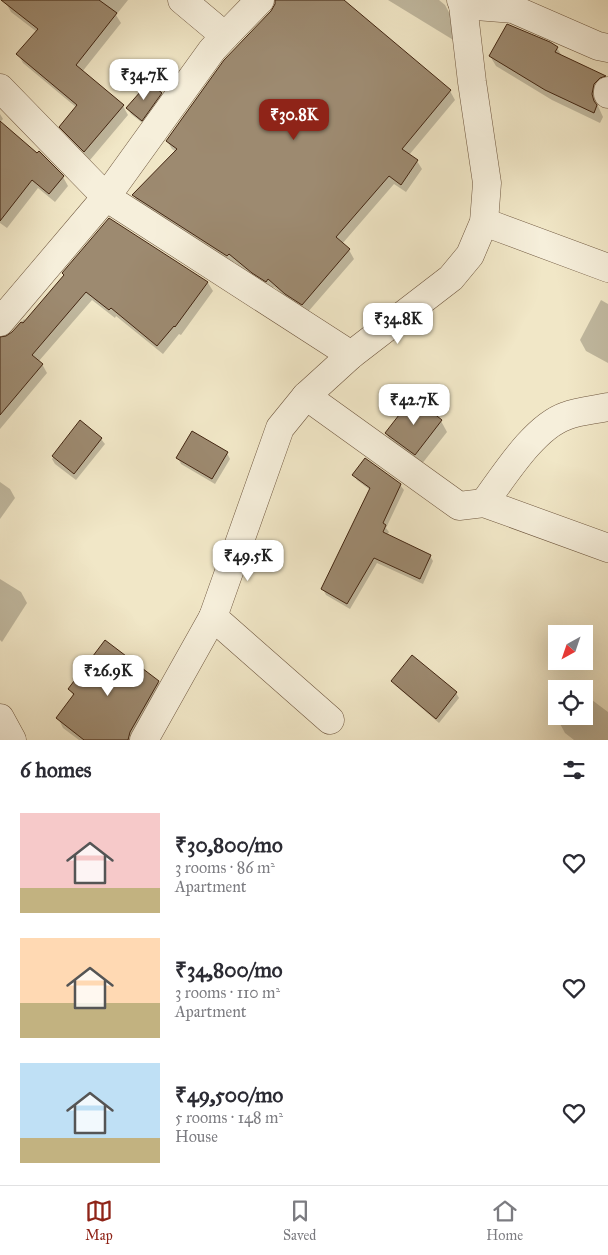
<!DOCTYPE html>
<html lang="en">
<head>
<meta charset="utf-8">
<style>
  :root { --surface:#fff; --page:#f2f2f3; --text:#2b2b33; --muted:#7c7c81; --line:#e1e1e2; --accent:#8f2418 }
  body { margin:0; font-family:"IM FELL Great Primer",serif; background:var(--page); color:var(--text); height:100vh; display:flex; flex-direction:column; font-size:19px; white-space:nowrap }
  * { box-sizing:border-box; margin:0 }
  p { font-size:16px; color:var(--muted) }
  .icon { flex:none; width:28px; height:28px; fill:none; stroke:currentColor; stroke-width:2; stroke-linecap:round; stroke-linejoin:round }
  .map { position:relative; height:740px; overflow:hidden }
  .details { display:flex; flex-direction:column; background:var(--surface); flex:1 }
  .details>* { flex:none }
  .needle { width:32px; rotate:220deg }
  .tools { position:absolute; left:548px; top:625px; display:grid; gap:10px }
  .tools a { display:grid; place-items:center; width:45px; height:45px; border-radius:0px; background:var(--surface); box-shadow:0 5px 20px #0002; font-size:25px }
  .price { position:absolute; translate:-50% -42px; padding:0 11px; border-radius:10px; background:#fff; color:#222; font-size:16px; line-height:32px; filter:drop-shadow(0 1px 2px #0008) }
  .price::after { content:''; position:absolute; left:50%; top:30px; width:15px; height:11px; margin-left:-8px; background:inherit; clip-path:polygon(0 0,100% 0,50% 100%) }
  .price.current { background:var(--accent); color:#fff }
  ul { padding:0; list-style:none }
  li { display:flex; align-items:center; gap:15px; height:125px; padding:0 20px }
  li span { display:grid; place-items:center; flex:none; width:140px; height:100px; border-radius:0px; color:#555 }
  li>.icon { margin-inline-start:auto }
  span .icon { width:60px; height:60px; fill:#fffc; stroke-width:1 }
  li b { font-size:21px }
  h2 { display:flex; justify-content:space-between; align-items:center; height:60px; padding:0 20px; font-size:21px }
  .tabs { display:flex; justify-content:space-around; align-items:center; height:70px; border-top:1px solid var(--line); background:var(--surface); font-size:14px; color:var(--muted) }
  .tabs a { display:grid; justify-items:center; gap:2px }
  .tabs .current { color:var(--accent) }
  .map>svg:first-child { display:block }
  .shadow { fill:#0003 }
  .building { fill:#9d8a70; stroke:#422511 }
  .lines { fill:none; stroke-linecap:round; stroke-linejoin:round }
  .minor-casing { stroke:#6e563e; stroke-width:29 }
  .minor { stroke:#f6efdb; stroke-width:28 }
</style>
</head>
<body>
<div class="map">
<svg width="608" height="740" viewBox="0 0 608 740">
  <rect width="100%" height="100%" fill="#f1e7c7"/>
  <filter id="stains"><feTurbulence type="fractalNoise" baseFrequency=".004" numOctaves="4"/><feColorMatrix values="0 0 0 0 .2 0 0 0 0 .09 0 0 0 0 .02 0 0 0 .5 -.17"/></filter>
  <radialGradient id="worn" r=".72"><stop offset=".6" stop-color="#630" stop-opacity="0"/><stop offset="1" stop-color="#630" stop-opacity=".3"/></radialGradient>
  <g class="shadow">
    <polygon points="9,0 128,0 116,15 121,23 82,72 123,106 128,115 90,160 66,135 61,127 77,108 23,63 18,54 37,32 11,12 6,3"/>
    <polygon points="276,0 342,0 450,91 455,100 409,155 417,161 422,169 406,192 394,184 342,244 349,250 354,259 307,313 292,302 274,287 271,290 259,281 234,262 232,264 139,204 134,196 176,152 172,149 167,141 273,11"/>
    <polygon points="388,0 439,0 445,5 451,16 455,41"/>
    <polygon points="557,48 562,56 606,77 608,81 600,95 598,106 603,117 600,123 552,100 496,66 490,56"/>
    <polygon points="161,94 164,99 145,125 131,114 128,109"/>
    <polygon points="0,114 3,119 0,122 38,154 39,153 63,177 68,186 55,202 38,188 7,228 0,223"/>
    <polygon points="65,276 208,283 213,291 181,335 179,334 163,354 116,316 115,318 92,300 38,362 42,364 47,373 0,429 0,338 12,333 24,319 26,321"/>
    <polygon points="601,300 608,304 608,363 586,351 580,340"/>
    <polygon points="441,421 447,432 421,465 392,444 386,433"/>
    <polygon points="80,422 101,439 105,444 76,480 55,464 52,459"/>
    <polygon points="227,453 230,459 215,484 181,464 178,458"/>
    <polygon points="354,475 400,485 404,490 386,528 389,532 387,535 430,556 433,561 423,584 377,563 350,609 326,595 323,589 370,490 357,480"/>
    <polygon points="0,482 10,489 15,498 0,519"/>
    <polygon points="0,579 21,592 27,603 2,642 0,640"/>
    <polygon points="392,681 456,693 459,698 439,723 396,686"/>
    <polygon points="158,682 164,692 137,740 79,740 63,728 58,718 74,697 70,690"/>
    <polygon points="584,694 608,712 608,740 574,740 565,733 559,722 563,716 584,716"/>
  </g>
  <g class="building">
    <polygon points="1,0 99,0 117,13 76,65 124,105 84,152 59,127 77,105 16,54 38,29"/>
    <polygon points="275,0 344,0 451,90 402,149 418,160 401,185 389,176 336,237 350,249 302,305 285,294 268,279 266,282 252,273 229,254 227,256 132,195 177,149 166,141 224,60 271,11 275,4"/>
    <polygon points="507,24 550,42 558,47 555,52 606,76 600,78 594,84 592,94 594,101 597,105 594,113 545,90 489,56"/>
    <polygon points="149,82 162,93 142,121 126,108"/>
    <polygon points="0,121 37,153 39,151 64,176 49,194 32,180 0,221"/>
    <polygon points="109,218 208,282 175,327 174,326 157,346 111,308 109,310 86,292 32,355 43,364 0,415 0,337 6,336 12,332 21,322 23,323 64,275 62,273"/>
    <polygon points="413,397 442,420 415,455 385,433"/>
    <polygon points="80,420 102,438 74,474 52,456"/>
    <polygon points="192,431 228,452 212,479 176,458"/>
    <polygon points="365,458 401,484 383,523 386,525 383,532 431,555 420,579 374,558 347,604 321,589 370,488 352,475"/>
    <polygon points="105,640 159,681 130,732 128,740 84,740 56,718 74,694 68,689"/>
    <polygon points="412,655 457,692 436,719 391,681"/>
  </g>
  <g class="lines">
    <defs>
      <g id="minor">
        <polyline points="182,0 225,36"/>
        <polyline points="461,0 463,5 472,82 487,183 484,222 470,255 451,278 351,355 306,396 459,506 484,503 608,548"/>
        <polyline points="463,5 513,9 598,46 608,48"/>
        <polyline points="0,88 106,197 351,355"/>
        <polyline points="608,91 608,94"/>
        <polyline points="484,222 608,268"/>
        <polyline points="0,322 106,197 212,50 225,36 260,0"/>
        <path d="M484 503C504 476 534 427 566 416 579 411 594 410 608 407"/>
        <polyline points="213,617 330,720"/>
        <polyline points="0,718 12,740"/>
        <polyline points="144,740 213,617 280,428 306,396"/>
      </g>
    </defs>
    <use href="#minor" class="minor-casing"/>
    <use href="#minor" class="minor"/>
  </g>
  <rect width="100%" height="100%" filter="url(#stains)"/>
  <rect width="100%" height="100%" fill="url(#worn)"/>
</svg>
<div class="tools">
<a><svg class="needle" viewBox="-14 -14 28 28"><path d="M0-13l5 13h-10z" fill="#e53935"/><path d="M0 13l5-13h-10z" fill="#7c7c81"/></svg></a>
<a><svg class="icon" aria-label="locate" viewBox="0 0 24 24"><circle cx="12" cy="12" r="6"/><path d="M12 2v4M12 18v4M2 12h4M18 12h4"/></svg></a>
</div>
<b class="price" style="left:144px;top:101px">₹34.7K</b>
<b class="price current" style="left:294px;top:141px">₹30.8K</b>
<b class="price" style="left:398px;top:345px">₹34.8K</b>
<b class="price" style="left:414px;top:426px">₹42.7K</b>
<b class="price" style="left:248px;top:582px">₹49.5K</b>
<b class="price" style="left:108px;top:697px">₹26.9K</b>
</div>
<section class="details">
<h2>6 homes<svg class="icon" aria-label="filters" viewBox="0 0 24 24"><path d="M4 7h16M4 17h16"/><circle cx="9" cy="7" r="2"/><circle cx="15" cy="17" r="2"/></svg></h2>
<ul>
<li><span style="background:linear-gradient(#f6c9c9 75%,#c2b280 0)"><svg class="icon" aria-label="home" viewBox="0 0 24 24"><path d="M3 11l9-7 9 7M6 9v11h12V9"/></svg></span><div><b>₹30,800/mo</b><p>3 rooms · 86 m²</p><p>Apartment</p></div><svg class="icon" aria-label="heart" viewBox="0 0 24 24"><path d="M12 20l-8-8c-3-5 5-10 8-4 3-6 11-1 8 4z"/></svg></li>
<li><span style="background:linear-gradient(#ffd9b3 65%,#c2b280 0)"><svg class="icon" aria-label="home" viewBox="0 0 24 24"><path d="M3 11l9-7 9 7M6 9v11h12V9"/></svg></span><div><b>₹34,800/mo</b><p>3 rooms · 110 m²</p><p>Apartment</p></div><svg class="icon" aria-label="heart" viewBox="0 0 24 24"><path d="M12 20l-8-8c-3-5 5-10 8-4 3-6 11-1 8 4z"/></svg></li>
<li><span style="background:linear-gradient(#bfe0f5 75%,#c2b280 0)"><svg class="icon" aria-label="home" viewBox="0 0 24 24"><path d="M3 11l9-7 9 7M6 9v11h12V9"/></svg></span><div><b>₹49,500/mo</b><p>5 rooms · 148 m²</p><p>House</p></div><svg class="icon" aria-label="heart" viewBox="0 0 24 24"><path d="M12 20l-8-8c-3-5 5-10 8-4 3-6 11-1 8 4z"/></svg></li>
</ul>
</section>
<nav class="tabs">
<a class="current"><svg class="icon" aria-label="map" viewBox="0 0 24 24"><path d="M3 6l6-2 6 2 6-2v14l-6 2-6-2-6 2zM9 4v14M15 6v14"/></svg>Map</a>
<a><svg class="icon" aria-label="saved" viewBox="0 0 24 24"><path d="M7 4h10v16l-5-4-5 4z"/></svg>Saved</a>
<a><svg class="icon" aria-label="home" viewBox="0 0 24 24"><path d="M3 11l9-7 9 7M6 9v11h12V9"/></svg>Home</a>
</nav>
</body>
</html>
